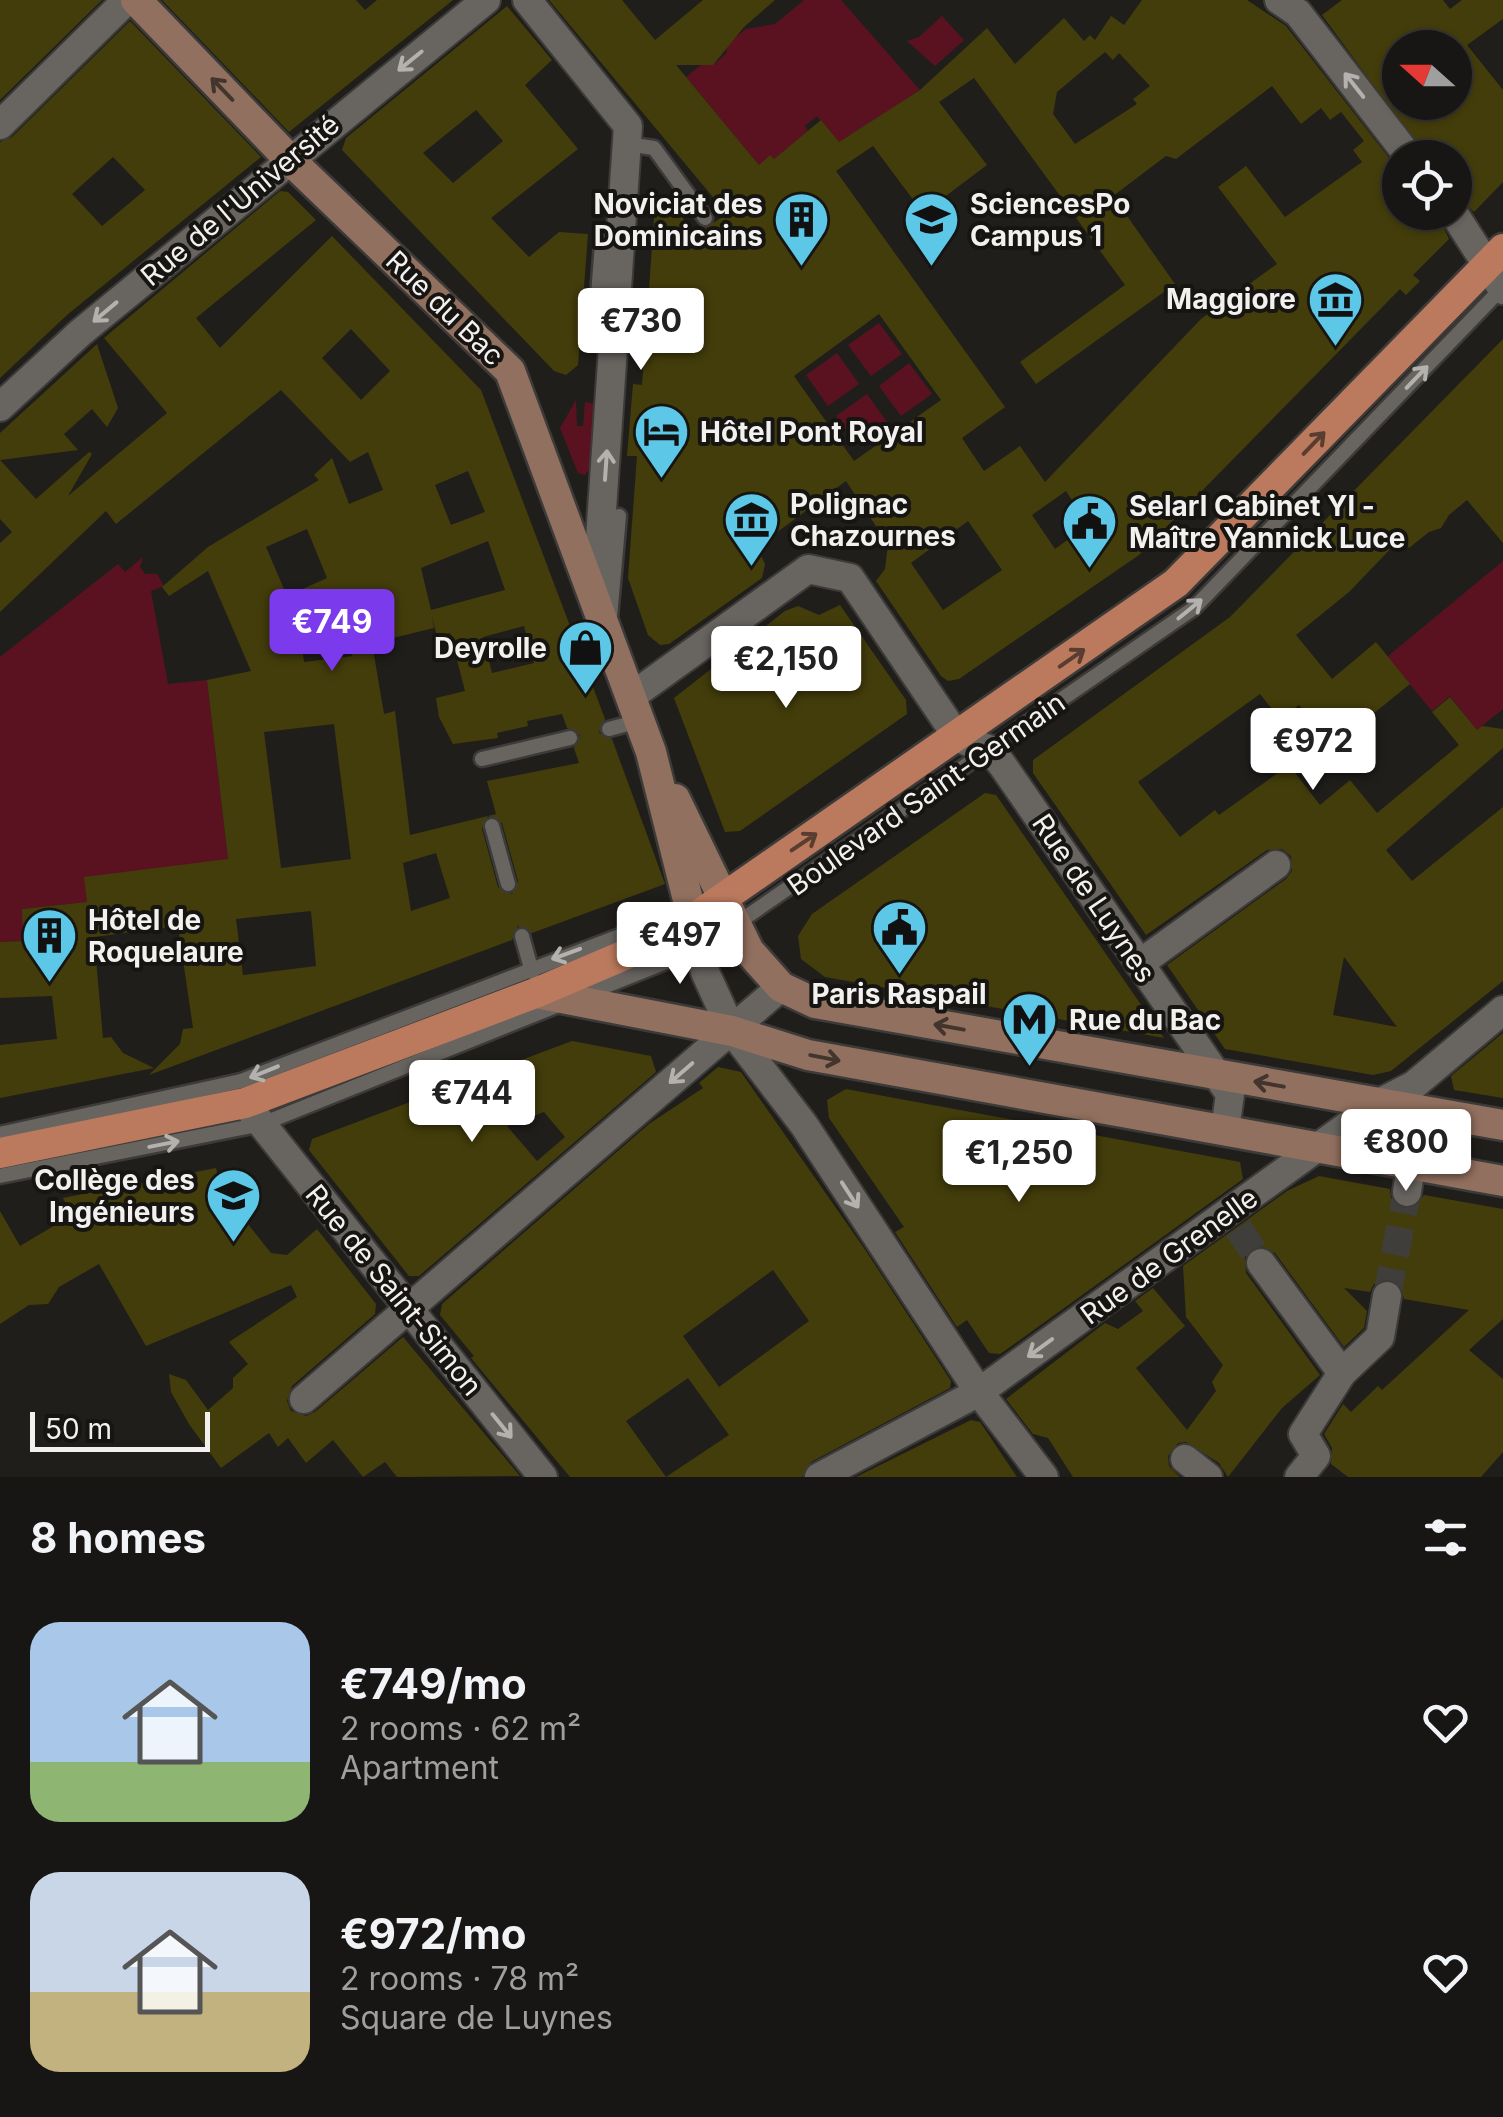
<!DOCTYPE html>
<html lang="en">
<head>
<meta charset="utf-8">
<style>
  :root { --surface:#181614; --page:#211f1d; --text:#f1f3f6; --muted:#9f9fa0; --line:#363534; --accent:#7c3aed }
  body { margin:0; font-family:Inter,sans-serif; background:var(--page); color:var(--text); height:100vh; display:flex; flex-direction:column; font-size:38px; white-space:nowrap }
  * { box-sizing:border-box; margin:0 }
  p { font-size:32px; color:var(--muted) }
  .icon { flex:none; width:55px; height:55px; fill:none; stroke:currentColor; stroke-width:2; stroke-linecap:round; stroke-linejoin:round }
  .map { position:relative; height:1477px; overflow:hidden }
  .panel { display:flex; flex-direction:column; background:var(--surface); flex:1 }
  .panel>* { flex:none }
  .needle { width:65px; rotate:291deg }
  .fabs { position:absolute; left:1382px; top:30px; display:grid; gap:20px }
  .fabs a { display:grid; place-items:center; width:90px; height:90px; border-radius:50%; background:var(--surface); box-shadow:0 2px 8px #0004,0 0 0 2px var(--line); font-size:50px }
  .scale { position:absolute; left:30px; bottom:25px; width:180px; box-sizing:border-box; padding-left:10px; border:5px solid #f3f1ef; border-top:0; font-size:28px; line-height:35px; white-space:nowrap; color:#f3f1ef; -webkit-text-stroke:8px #171512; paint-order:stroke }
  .price { position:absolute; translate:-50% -85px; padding:0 22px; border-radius:10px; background:#fff; color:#222; font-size:32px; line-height:65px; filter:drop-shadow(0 2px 5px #0008) }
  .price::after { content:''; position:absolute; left:50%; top:60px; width:30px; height:22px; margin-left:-15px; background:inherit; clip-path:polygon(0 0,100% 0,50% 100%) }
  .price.selected { background:var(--accent); color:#fff }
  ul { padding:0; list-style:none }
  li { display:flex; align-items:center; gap:30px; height:250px; padding:0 30px }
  li span { display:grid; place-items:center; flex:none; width:280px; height:200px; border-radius:30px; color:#555 }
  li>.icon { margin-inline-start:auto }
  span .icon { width:120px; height:120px; fill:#fffc; stroke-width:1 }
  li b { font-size:42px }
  h2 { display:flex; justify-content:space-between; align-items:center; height:120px; padding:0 30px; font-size:42px }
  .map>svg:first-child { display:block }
  .green { fill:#5a1221 }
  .building { fill:#433d0b; fill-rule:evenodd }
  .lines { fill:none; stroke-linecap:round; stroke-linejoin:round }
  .street-tunnel { stroke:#403e3b; stroke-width:28; stroke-dasharray:28 14; stroke-linecap:butt }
  .lane-casing { stroke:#3d3b39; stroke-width:19 }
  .street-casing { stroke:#3d3b39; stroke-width:32 }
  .secondary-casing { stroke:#3d3b39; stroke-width:35 }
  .primary-casing { stroke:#3d3b39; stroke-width:35 }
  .lane { stroke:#686561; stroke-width:14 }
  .street { stroke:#686561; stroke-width:28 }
  .secondary { stroke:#92705f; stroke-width:30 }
  .primary { stroke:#bb7a5d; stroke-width:30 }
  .oneway { stroke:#b4b2af }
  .oneway2 { stroke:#42352d }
  .oneway3 { stroke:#593d30 }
  .labels { text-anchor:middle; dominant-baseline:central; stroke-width:8; stroke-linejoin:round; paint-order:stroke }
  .street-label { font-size:28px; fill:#f3f1ef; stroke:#171512 }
  .poi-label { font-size:28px; font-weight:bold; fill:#f3f1ef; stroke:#171512; text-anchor:start }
</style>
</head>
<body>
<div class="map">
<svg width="1503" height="1477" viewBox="0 0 1503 1477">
  <rect width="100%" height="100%" fill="#201e1b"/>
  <g class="green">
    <polygon points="804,0 841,0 920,90 839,142 817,116 805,126 808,131 774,159 770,155 759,165 686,77 702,64 713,65 726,54 728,43 746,29 775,24"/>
    <polygon points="942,16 964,40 935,66 907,41 919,37"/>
    <polygon points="879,323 902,354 871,376 848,345"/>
    <polygon points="837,353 859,384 828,406 806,375"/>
    <polygon points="909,363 932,394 901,416 879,386"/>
    <polygon points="867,394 889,425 858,446 836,416"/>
    <polygon points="576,400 577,426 583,426 585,402 597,404 592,465 585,475 578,473 560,428"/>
    <polygon points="143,557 140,567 145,574 157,574 164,586 151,591 168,684 207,680 228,859 87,902 23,909 23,941 0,942 0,657 118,564 125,572"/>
    <polygon points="1503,561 1503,709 1477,730 1450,696 1432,711 1387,657"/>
  </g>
  <g class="building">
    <polygon points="0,0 102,0 0,100"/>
    <polygon points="162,0 356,0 365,10 377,0 453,0 289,132"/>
    <path d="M549 0H622L655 40 703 0H775L744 27 713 65H676L759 165 770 155 774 159 821 120 839 142 920 90 987 28 1015 64 1064 18 1084 41 1090 35 1095 40 1111 16 1124 25 1142 0H1247L1286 26 1400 172V212H1436L1449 239 1413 275 1420 281 1406 295 1400 289 1139 555 959 679 948 681 941 676 876 581 885 569 888 544 846 481 757 547 765 564 762 578 669 644 660 645 648 635 628 578 637 456H627L633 384 642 385 655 206 669 202 696 234 727 214ZM1105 52 1113 60 1119 53 1150 86 1133 99 1137 104 1075 144 1053 114 1057 92ZM974 78 1125 285 1020 362 1036 384 1175 284 1113 196 1166 156 1176 159 1272 86 1301 124 1321 108 1330 120 1341 112 1364 141 1353 150 1362 162 1285 217 1246 166 1218 187 1277 264 1201 319 1045 482 1020 446 984 471 962 438 1005 407 836 171 873 146 923 213 987 165 939 102ZM879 314 941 400 854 461 794 376ZM1066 491 1088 525 1055 549 1032 515ZM968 521 1002 570 943 610 911 563Z"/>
    <path d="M1342 0H1443L1450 9 1462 0H1503V19L1467 45 1503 90V182L1474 212 1455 195V158H1427L1322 15ZM1400 48H1455V102H1400Z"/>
    <path d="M507 6 552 60 525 85 578 149 491 218 529 257 559 232 588 234 578 365 566 375 554 371 342 150 346 138ZM476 110 503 141 453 183 423 153Z"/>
    <path d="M130 21 261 157 67 315 0 378V142L12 137ZM113 157 145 190 102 226 72 194Z"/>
    <path d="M280 191 288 192 316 220 196 318 220 348 332 236 481 390 605 719 599 733 612 739 665 884 532 933 518 926 512 940 149 1075 180 1044 183 1029 193 1028 178 926 94 937 103 1038 111 1037 123 1053 154 1068 0 1098V1045L57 1039 52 996 0 998V942L23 941 22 909 87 902 84 877 228 859 207 680 251 671 208 571 169 596 162 587 208 547 319 480 314 475 332 458 349 504 383 490 368 452 350 462 281 390 116 524 106 511 0 612V543L12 532 0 519V433L97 344 118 408 107 427 92 409 64 434 78 450 0 460 36 499 89 452 92 454 68 496 167 413 104 338ZM351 329 390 371 361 400 322 358ZM468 471 485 512 451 525 435 485ZM307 529 327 578 287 596 266 547ZM488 541 505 590 431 610 421 568ZM344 609 352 656 304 662 298 617ZM432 616 437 637 450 633 465 691 436 698 439 717 453 744 498 738 497 733 528 726 527 721 562 714 567 728 580 735 574 748 579 763 487 781 496 814 410 835 395 711 384 714 372 643 434 628ZM524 626 534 663 492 673 483 637ZM334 724 351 859 281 868 264 732ZM488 816 502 823 518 881 512 894 498 887 482 829ZM436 853 450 898 411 911 403 863ZM311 911 316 966 243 975 236 919Z"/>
    <path d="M1503 339V543L1467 500 1449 515 1441 528 1429 532 1409 548 1401 538 1349 592 1296 635 1332 679 1376 642 1410 684 1332 747 1299 705 1280 719 1260 694 1138 782 1180 837 1215 810 1219 815 1289 765 1320 805 1350 780 1377 813 1459 745 1432 712 1450 697 1477 730 1482 726 1503 729V748L1386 850 1412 881 1503 807V981L1391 1071 1373 1075 1225 1049 1167 965 1286 879 1292 871 1291 856 1282 849 1267 850 1146 935 1033 773V760L1230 617ZM1344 957 1397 1027 1333 1015Z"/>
    <polygon points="840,605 906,700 907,714 740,831 725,832 674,698 785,611 798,606 819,615"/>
    <polygon points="985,793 996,795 1164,1038 825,977 801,959 798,936 812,914"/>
    <polygon points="1503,1033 1503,1098 1454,1090 1451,1076"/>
    <path d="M572 1041 651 1056 656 1072 419 1276H409L309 1150 312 1139ZM544 1112 565 1137 537 1161 507 1126Z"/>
    <path d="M718 1067 741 1072 866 1251 951 1381 950 1388 811 1462 802 1477H666L729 1435 688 1378 626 1421 666 1477H570L471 1358 474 1356 440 1315 442 1304 649 1124 703 1088 699 1083ZM773 1270 809 1321 719 1387 683 1336Z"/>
    <polygon points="846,1089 1240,1162 1243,1179 1010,1347 1000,1354 989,1353 967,1320 957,1327 895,1232 904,1227 829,1118 827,1100"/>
    <polygon points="216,1168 222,1192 271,1253 287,1255 317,1229 376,1304 375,1314 292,1386 287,1401 291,1411 306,1416 315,1412 403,1337 520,1476 397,1477 385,1462 363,1477 333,1440 306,1463 288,1438 278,1447 269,1433 221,1468 189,1424 171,1392 169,1374 186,1380 208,1410 233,1388 233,1378 248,1364 229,1342 297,1297 291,1285 146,1346 99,1264 59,1287 48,1304 29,1305 0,1324 0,1211 20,1246 72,1215 63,1198"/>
    <polygon points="1319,1176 1390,1189 1391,1199 1404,1209 1414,1208 1424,1195 1503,1209 1503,1319 1469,1350 1503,1379 1503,1452 1481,1477 1348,1477 1331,1464 1332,1448 1324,1434 1343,1404 1351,1412 1378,1386 1382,1390 1469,1310 1404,1299 1399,1283 1389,1279 1374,1284 1370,1292 1344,1288 1367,1311 1364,1328 1344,1347 1275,1253 1260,1246 1245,1255 1246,1273 1320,1375 1282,1408 1228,1477 1219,1463 1186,1442 1178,1443 1168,1456 1169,1466 1180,1477 1073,1477 1048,1438 1033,1434 1006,1399 1105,1323 1118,1329 1143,1311 1135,1301 1153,1288 1185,1326 1136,1368 1187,1430 1216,1391 1212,1382 1223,1365 1186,1317 1183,1266 1287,1191"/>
    <polygon points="971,1420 980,1422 1017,1477 856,1477"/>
  </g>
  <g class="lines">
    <g class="street-tunnel">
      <polyline points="1238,1228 1261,1263"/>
      <polyline points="1387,1296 1407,1192"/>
    </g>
    <defs>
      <g id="lane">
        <polyline points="627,144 654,148 705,218"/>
        <polyline points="596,320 602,244 619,229"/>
        <polyline points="610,617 619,516"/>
        <polyline points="609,729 639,721"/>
        <polyline points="482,759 570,738"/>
        <polyline points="492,826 508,884"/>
        <polyline points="522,936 532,972"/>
        <polyline points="581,996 671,960 736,924 1194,608 1503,287"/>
        <polyline points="0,1134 241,1081 690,909"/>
        <polyline points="0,1176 262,1124 561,1004"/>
      </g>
      <g id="street">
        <polyline points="527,0 628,126 596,598"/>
        <polyline points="1279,0 1298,13 1410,158"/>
        <polyline points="0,125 127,0"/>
        <polyline points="1453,212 1503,290"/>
        <polyline points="0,407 80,333 486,0"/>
        <polyline points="632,696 808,569 850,578 958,738 991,750 1003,766 1230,1094 1225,1130"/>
        <polyline points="693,920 705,972 732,1031 804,1125 979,1392 1044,1477"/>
        <polyline points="1139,964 1276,865"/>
        <polyline points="245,1103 543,1477"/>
        <polyline points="1407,1192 1411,1165"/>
        <polyline points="1261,1263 1342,1373 1303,1434 1316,1456 1299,1477"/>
        <polyline points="1342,1373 1380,1337 1387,1296"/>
        <polyline points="304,1399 781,987"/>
        <polyline points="1185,1459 1208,1477"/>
        <polyline points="819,1477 979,1392 1379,1103 1414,1085 1503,1010"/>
      </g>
      <g id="secondary">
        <polyline points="136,0 289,159 510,371 651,752 693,920"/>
        <polyline points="675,799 749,951 781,987 815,1003 1503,1125"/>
        <polyline points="536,993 732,1031 808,1055 1503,1181"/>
      </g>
      <polyline id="primary" points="0,1153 245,1103 538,992 667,937 1176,583 1503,249"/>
    </defs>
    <use href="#lane" class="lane-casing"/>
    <use href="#street" class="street-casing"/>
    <use href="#secondary" class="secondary-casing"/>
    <use href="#primary" class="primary-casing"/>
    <use href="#lane" class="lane"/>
    <use href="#street" class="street"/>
    <use href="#secondary" class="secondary"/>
    <use href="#primary" class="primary"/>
  </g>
  <defs><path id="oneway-shaft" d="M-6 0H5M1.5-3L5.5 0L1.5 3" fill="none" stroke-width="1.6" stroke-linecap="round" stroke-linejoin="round" transform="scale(2.5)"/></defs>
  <g class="oneway">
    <use href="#oneway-shaft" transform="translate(410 61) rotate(141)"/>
    <use href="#oneway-shaft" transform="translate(1354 85) rotate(-128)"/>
    <use href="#oneway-shaft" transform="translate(105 312) rotate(140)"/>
    <use href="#oneway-shaft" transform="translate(1417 377) rotate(-46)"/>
    <use href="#oneway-shaft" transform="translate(606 465) rotate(-86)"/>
    <use href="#oneway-shaft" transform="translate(1190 609) rotate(-39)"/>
    <use href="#oneway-shaft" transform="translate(566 954) rotate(160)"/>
    <use href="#oneway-shaft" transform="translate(264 1072) rotate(158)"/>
    <use href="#oneway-shaft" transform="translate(681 1073) rotate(139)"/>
    <use href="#oneway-shaft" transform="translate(164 1144) rotate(-11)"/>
    <use href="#oneway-shaft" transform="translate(850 1195) rotate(57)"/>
    <use href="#oneway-shaft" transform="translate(1040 1348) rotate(144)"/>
    <use href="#oneway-shaft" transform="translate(502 1426) rotate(51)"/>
  </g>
  <g class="oneway2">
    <use href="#oneway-shaft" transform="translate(222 89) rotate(-134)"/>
    <use href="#oneway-shaft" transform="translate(949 1027) rotate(-170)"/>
    <use href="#oneway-shaft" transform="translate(825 1058) rotate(11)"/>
    <use href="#oneway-shaft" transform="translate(1269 1084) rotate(-170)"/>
  </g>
  <g class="oneway3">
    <use href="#oneway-shaft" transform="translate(1314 443) rotate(-46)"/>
    <use href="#oneway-shaft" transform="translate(1072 658) rotate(-35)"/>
    <use href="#oneway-shaft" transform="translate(804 842) rotate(-34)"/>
  </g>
  <defs>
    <symbol id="building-pin" viewBox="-11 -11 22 30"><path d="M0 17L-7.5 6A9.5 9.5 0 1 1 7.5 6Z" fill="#5dc7e8" stroke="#171512"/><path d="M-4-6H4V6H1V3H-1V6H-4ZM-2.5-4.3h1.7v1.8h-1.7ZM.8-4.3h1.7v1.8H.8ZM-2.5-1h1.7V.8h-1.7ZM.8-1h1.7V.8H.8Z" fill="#111"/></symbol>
    <symbol id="university-pin" viewBox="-11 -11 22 30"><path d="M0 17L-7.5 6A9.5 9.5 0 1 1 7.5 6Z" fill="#5dc7e8" stroke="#171512"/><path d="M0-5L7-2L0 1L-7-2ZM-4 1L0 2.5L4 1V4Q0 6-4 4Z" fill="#111"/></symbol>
    <symbol id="museum-pin" viewBox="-11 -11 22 30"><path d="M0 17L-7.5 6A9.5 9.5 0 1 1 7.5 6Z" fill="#5dc7e8" stroke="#171512"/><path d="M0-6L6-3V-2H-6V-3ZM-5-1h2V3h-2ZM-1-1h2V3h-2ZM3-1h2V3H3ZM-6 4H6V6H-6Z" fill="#111"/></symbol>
    <symbol id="hotel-pin" viewBox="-11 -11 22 30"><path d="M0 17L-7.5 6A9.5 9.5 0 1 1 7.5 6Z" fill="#5dc7e8" stroke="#171512"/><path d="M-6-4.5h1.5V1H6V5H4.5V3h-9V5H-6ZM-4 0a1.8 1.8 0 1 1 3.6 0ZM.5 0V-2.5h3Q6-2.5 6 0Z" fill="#111"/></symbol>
    <symbol id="civic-pin" viewBox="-11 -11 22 30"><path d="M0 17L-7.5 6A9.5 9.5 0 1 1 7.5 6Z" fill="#5dc7e8" stroke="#171512"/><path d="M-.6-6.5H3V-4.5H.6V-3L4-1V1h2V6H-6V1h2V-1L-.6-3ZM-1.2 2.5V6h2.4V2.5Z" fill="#111"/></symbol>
    <symbol id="shop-pin" viewBox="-11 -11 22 30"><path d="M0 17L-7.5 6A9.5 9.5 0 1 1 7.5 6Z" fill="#5dc7e8" stroke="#171512"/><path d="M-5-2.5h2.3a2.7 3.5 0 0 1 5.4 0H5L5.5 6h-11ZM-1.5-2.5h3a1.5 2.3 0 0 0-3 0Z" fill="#111"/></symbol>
    <symbol id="metro-pin" viewBox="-11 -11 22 30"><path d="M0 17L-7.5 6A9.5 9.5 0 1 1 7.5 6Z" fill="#5dc7e8" stroke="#171512"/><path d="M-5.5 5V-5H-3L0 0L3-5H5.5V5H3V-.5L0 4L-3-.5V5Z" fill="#111"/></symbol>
  </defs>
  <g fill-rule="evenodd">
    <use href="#building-pin" x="770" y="188" width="63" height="86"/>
    <use href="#university-pin" x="900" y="188" width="63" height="86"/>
    <use href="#museum-pin" x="1304" y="268" width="63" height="86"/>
    <use href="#hotel-pin" x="630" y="400" width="63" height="86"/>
    <use href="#museum-pin" x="720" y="488" width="63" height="86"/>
    <use href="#civic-pin" x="1058" y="490" width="63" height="86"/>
    <use href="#shop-pin" x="554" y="616" width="63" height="86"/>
    <use href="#civic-pin" x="868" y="896" width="63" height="86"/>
    <use href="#building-pin" x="18" y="904" width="63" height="86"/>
    <use href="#metro-pin" x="998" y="988" width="63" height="86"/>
    <use href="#university-pin" x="202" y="1164" width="63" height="86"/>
  </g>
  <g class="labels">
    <g class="street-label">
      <text transform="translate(240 200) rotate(-40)">Rue de l'Université</text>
      <text transform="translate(445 308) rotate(44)">Rue du Bac</text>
      <text transform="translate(926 794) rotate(-35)">Boulevard Saint-Germain</text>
      <text transform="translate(1094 898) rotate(56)">Rue de Luynes</text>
      <text transform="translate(1169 1256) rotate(-36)">Rue de Grenelle</text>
      <text transform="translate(394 1290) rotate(51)">Rue de Saint-Simon</text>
    </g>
    <g class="poi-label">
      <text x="763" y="204" text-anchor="end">Noviciat des<tspan x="763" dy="32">Dominicains</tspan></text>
      <text x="970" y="204">SciencesPo<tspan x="970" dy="32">Campus 1</tspan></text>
      <text x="1296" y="299" text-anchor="end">Maggiore</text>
      <text x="700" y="432">Hôtel Pont Royal</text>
      <text x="790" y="504">Polignac<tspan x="790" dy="32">Chazournes</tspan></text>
      <text x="1129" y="506">Selarl Cabinet Yl -<tspan x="1129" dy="32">Maître Yannick Luce</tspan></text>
      <text x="547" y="648" text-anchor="end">Deyrolle</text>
      <text x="88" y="920">Hôtel de<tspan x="88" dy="32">Roquelaure</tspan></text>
      <text x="899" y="994" text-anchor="middle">Paris Raspail</text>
      <text x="1069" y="1020">Rue du Bac</text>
      <text x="195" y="1180" text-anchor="end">Collège des<tspan x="195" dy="32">Ingénieurs</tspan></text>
    </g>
  </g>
</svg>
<div class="fabs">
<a><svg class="needle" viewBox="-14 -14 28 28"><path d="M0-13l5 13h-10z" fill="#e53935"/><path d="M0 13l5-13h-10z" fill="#9f9fa0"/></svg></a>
<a><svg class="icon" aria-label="locate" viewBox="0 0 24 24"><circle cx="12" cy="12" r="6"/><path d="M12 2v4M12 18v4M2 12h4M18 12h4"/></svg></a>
</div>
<div class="scale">50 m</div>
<b class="price" style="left:641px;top:373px">€730</b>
<b class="price selected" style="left:332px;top:674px">€749</b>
<b class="price" style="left:786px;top:711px">€2,150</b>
<b class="price" style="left:1313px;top:793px">€972</b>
<b class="price" style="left:680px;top:987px">€497</b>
<b class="price" style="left:472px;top:1145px">€744</b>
<b class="price" style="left:1406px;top:1194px">€800</b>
<b class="price" style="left:1019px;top:1205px">€1,250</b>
</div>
<section class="panel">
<h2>8 homes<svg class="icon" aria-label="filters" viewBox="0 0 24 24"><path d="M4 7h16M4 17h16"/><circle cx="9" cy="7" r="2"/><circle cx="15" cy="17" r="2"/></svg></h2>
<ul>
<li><span style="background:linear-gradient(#a9c7e8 70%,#8fb573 0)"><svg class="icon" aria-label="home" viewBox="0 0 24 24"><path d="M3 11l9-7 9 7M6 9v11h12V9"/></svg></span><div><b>€749/mo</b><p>2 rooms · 62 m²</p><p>Apartment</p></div><svg class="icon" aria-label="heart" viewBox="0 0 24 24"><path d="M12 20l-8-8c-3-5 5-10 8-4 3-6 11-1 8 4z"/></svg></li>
<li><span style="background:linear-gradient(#c9d6e8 60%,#c2b280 0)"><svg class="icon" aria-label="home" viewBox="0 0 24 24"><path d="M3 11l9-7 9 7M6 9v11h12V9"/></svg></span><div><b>€972/mo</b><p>2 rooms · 78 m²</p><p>Square de Luynes</p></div><svg class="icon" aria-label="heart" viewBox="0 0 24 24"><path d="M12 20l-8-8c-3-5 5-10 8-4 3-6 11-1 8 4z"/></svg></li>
</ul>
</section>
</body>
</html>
